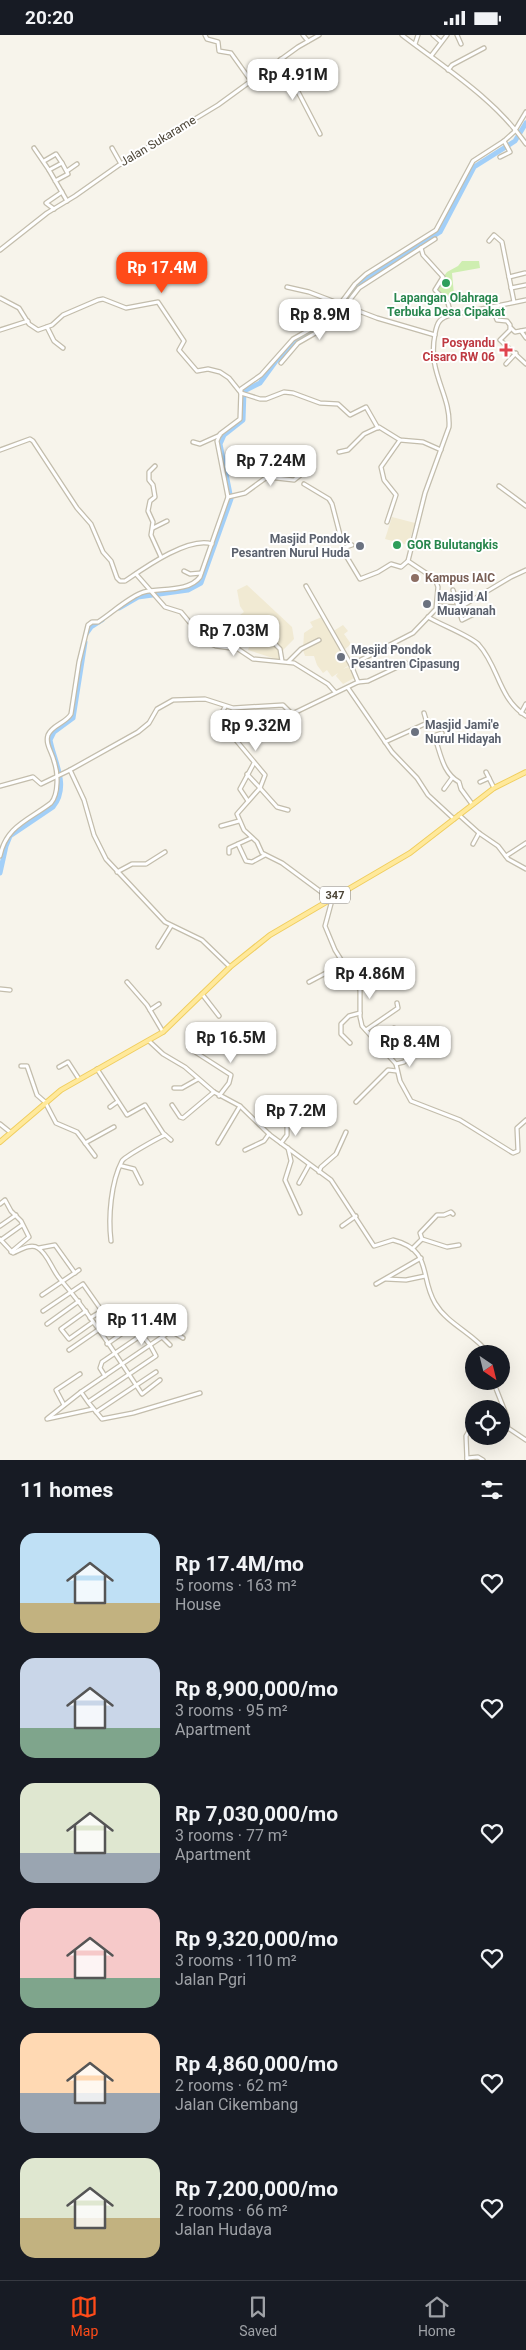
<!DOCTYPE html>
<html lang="en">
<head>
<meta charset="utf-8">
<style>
  :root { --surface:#171b24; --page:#242831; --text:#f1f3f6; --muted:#9ea1a6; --line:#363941; --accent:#ff4b19 }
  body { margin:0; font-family:Roboto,sans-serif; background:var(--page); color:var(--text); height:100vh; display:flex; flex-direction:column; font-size:19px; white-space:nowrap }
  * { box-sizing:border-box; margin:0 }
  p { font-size:16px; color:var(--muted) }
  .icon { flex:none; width:28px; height:28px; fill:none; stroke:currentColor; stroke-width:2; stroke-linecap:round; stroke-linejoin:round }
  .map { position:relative; height:1425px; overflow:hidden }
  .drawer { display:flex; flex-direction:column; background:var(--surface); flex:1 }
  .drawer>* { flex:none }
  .needle { width:32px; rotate:145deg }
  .fabs { position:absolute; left:465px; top:1310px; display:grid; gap:10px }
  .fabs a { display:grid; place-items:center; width:45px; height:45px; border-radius:50%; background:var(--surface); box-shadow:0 5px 20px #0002; font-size:25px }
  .price { position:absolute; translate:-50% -42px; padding:0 11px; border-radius:10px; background:#fff; color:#222; font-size:16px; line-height:32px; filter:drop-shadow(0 1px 2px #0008) }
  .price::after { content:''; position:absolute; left:50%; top:30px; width:15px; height:11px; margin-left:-8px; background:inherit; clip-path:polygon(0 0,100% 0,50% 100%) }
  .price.active { background:var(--accent); color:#fff }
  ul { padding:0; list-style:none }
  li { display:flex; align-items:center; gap:15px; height:125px; padding:0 20px }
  li span { display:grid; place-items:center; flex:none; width:140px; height:100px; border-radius:15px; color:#555 }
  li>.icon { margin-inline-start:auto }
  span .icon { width:60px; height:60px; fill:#fffc; stroke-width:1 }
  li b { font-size:21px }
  h2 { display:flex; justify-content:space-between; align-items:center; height:60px; padding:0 20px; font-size:21px }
  .status { display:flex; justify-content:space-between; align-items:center; height:35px; padding:0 25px; background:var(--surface); direction:ltr }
  .status svg { height:14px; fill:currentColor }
  .dock { display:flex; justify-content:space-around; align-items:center; height:70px; border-top:1px solid var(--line); background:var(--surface); font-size:14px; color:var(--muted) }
  .dock a { display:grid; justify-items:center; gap:2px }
  .dock .active { color:var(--accent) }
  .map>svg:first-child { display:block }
  .education { fill:#f1ead3 }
  .pitch { fill:#ceeeb0 }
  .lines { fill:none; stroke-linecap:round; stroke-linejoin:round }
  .river { stroke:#a2cff8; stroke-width:5 }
  .minor-casing { stroke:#c3bdac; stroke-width:5.5 }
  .major-casing { stroke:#f0ce5f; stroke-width:6 }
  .minor { stroke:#fff; stroke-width:3 }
  .major { stroke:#ffe99b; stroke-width:4 }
  .leisure-dot { fill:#2e9e5b; stroke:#fff; stroke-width:2 }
  .health-dot { fill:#e0444e; stroke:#fff; stroke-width:2 }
  .worship-dot { fill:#6b7280; stroke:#fff; stroke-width:2 }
  .education-dot { fill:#8d6e63; stroke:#fff; stroke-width:2 }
  .labels { text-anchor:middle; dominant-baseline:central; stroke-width:4; stroke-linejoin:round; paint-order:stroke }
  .shield { fill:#fff; stroke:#827d73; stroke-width:1 }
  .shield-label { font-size:11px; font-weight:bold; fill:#4c4537 }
  .street-label { font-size:12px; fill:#4c4537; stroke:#fff }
  .leisure-label { font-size:12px; font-weight:bold; fill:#27864d; stroke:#fff }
  .health-label { font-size:12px; font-weight:bold; fill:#be3a42; stroke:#fff; text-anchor:end }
  .worship-label { font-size:12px; font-weight:bold; fill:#5b616d; stroke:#fff; text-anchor:start }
  .education-label { font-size:12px; font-weight:bold; fill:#785e54; stroke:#fff; text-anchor:start }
</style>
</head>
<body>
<div class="status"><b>20:20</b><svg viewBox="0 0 49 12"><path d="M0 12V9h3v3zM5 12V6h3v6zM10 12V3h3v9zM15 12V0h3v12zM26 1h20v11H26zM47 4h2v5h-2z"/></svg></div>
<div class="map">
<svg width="526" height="1425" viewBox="0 0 526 1425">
  <rect width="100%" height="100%" fill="#f7f4eb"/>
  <g class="education">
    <polygon points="392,482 415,488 408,510 385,504"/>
    <polygon points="247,550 292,592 294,604 284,614 279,625 248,615 254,597 248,592 252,588 247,583 244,585 240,580 244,577 240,571 237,555"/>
    <polygon points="322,582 332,597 343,590 348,596 344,599 351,609 344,615 351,629 343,634 351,631 356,642 343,649 336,641 338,638 332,642 327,635 323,638 317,630 314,621 305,621 303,615 304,598 313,592 310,587"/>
  </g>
  <polygon class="pitch" points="462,226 479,226 480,233 452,238 454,260 446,263 435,253 447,237 458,231"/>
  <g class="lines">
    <g class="river">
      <polyline points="119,573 138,562 188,555 201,548 231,464 220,409 224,400 243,385 244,356 260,348 276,326 295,306 329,288 355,251 440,197 474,132 515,106 526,88"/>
      <polyline points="86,599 91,592 102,585"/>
      <path d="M0 838 6 811 10 801 53 772C70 751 54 727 50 705L54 697 73 683 85 607"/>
    </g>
    <defs>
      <g id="minor">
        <polyline points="205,0 207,4 218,7 219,16 231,18 251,46"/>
        <polyline points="303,0 308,6"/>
        <path d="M402 0C445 33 495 64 526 109"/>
        <polyline points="433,0 441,7"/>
        <polyline points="457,0 461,9"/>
        <polyline points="415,9 418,0"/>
        <polyline points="431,21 447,0"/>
        <polyline points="281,24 320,99"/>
        <polyline points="448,35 452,30 484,13"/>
        <polyline points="34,113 49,135"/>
        <polyline points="112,113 121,129"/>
        <polyline points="500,122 510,117 504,106"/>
        <polyline points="44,126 56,119 62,128"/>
        <polyline points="67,136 77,129"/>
        <polyline points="55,146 68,139 62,128 49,135 67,166"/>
        <polyline points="54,174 46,168 62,157"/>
        <polyline points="489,206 494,200 502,207 514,267"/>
        <polyline points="421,213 423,220 443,242 435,255 448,268 451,280"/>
        <polyline points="0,215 47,178 75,161 119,130 218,70 298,12 319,0"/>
        <polyline points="509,242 525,238"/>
        <polyline points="287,252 309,257 377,283 435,300"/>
        <polyline points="511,253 526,250"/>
        <polyline points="0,263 19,273 29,289 38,295 52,290 63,280 98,265 103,264 126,273 158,267 184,306 179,315 197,336 208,334 220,337 229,343 241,358 260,364 266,364 284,357 293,358 320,368 338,369 350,380 366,372 378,393"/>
        <polyline points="492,272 497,285 507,286 510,290 510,295 500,305 526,329"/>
        <polyline points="47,292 54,306 63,313"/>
        <polyline points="511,293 515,297 526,295"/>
        <polyline points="0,295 28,286"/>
        <polyline points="521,296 526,303"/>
        <polyline points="281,328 298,308 331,289 359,253 435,204"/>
        <polyline points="506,329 516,318"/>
        <polyline points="193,407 200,409 220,400"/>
        <path d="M0 415 30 404 33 406 77 473 91 489 103 517 111 526 117 543 120 546H125C144 533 189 501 212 509"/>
        <polyline points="339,417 348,415 364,399 379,392 400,405 423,407 441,415"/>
        <polyline points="155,431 149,437 149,445 153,450 155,462 150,466 148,476 153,487 151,500 161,522"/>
        <polyline points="304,449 329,464 332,469 345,519 360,544 378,537 391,529 401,532 408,526"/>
        <polyline points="499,451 526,471"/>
        <polyline points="228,462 245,458 267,442 294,445 303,438"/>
        <polyline points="387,487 396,460 384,445 381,432 400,405"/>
        <polyline points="153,493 167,486"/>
        <polyline points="343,513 352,510"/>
        <polyline points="184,536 190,539 201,538"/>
        <polyline points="136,539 165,572 181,577 206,607 216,611 238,614 253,624 294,628 328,649 335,657"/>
        <polyline points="306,551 351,630"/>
        <polyline points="453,555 462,585 480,576"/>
        <polyline points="437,571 458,572 464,570 511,542 526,535"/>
        <path d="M428 582C439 589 473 602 479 610 499 632 498 663 526 681"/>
        <polyline points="272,590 265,599 280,614 282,626"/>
        <polyline points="261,609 265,599"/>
        <polyline points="288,627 301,614 319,605"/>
        <polyline points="358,647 368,646 406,628"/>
        <polyline points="348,653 392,717 417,743 428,760 454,784"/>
        <polyline points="225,672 221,679 225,692 265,740 260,753 277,772 288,775"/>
        <polyline points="521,678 526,669"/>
        <path d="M442 698 436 700 435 703C441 720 443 738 459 747L461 754 472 769"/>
        <polyline points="385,707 427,688 424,678"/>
        <path d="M70 735 138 697 149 688 157 674 173 665 205 664 233 673 283 670 291 678H294L358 647 351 630 413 598 436 574 438 552 435 544 408 526 425 458 449 392C451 358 427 339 435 299 437 288 439 283 451 280L526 265"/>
        <polyline points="486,737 494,753"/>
        <polyline points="247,739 260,753 237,779 244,795 257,807 262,818 282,828 332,865 325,891 335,915 360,955 360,982 362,991 396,1029 400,1046 411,1066 460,1085 513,1118 518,1116 517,1093 526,1085"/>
        <polyline points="480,747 489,743"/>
        <polyline points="0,751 33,742 41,749 70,735 84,765 94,800 106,824 165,887 202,905 230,932"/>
        <polyline points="444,754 452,743"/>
        <polyline points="248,766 240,754 254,728"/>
        <polyline points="459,780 479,798 498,811 508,824 526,834"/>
        <polyline points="221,791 239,786"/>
        <polyline points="238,809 246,826 252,827 265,820"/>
        <polyline points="473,809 479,798"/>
        <polyline points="229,818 229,813 251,803"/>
        <path d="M0 821C6 791 29 785 51 768 59 759 58 737 54 726 52 717 45 709 48 700 52 690 66 688 71 679L79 627 88 590 92 587H98C112 578 130 561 144 557 161 553 189 557 200 542L228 462 217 406 220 399 240 384 241 354 261 340 293 304 329 284 355 249 366 239 436 195 473 126 504 106 514 97 526 77"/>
        <polyline points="506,821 526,808"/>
        <polyline points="117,837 132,829 146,829 165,817"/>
        <polyline points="158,912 171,891"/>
        <polyline points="127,947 147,970 163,997"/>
        <polyline points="309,947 343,929"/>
        <polyline points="0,954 10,955"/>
        <polyline points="202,959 219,981"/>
        <polyline points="150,975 159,969"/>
        <polyline points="366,995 398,973 397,968"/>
        <path d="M149 1006 163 1019 185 1032 214 1057 240 1071 270 1100 331 1145 374 1211 393 1205C433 1215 419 1241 435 1268 448 1290 475 1299 489 1319"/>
        <polyline points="350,1008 341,999 341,989 349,981 360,978"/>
        <polyline points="380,1011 391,1001 394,993"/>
        <polyline points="189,1013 231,1040 229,1048 219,1061"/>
        <polyline points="396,1029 404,1027 412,1018"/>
        <polyline points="21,1031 27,1031 37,1060 45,1067 56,1088 77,1097 95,1121"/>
        <polyline points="59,1032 68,1027 79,1044"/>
        <polyline points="97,1034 127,1080 145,1070 163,1098 171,1105"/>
        <polyline points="174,1053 182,1053 198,1044"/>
        <polyline points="356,1067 388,1035 397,1036"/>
        <polyline points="172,1070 180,1082 183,1083 214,1057"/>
        <polyline points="110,1072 117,1067"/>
        <polyline points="0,1089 10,1097"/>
        <polyline points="85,1108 114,1092"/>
        <polyline points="218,1108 240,1071"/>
        <polyline points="281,1108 287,1100 287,1086"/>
        <polyline points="288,1113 291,1126 285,1145 300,1178"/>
        <polyline points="245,1115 264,1106 269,1099"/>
        <polyline points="122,1131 134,1134 141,1148"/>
        <polyline points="319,1137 321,1132 336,1119 346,1097"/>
        <polyline points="299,1148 309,1130"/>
        <polyline points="0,1169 5,1165 11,1176 21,1186 29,1202 11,1217"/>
        <polyline points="0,1191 16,1180"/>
        <polyline points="342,1191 356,1181"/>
        <path d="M0 1204 13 1218C20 1215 31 1208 38 1213 48 1219 52 1235 60 1244 90 1279 116 1320 142 1359L160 1345"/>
        <polyline points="422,1204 420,1198 437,1180 444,1180 451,1177 453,1179"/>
        <polyline points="1,1205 22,1190"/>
        <path d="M111 1206C108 1182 111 1147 122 1126 124 1122 158 1103 165 1100"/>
        <polyline points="39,1213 55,1210 75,1238"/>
        <polyline points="412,1214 422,1204 447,1212 459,1210"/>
        <polyline points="386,1244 406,1245 425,1241"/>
        <polyline points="376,1249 421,1223"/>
        <polyline points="42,1260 79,1235"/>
        <polyline points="43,1276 83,1249 102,1276"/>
        <polyline points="86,1276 61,1294 69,1304 93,1287"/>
        <polyline points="151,1277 134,1290 150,1310 171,1296 183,1303"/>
        <polyline points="90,1283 102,1276 118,1301"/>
        <polyline points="47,1289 79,1266"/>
        <polyline points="162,1302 170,1310"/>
        <polyline points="107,1309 134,1290 127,1282 111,1291"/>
        <polyline points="69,1315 98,1295"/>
        <polyline points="105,1341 100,1333 102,1327 171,1280"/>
        <polyline points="493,1346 506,1379 508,1393 526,1405"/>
        <polyline points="88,1367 81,1357 150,1310 156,1321 88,1367 102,1384 133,1378 200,1358"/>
        <polyline points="64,1370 56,1355 80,1339"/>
        <polyline points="96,1377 156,1337"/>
        <polyline points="48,1383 81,1357"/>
        <polyline points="47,1384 93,1374"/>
        <polyline points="467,1423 478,1422 483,1425"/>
        <polyline points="467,1425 466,1401 474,1387"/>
      </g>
      <polyline id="major" points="0,1107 61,1055 163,997 230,932 270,900 410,818 494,753 526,737"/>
    </defs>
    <use href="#minor" class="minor-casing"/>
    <use href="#major" class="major-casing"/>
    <use href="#minor" class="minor"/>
    <use href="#major" class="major"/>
  </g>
  <g class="leisure-dot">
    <circle cx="446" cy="248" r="5"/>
    <circle cx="397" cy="510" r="5"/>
  </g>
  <path class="health-dot" d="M503.5 307.5h5v5h5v5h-5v5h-5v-5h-5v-5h5z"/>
  <g class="worship-dot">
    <circle cx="360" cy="511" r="5"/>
    <circle cx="427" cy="569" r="5"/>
    <circle cx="341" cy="622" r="5"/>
    <circle cx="415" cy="697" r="5"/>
  </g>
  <circle class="education-dot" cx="415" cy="543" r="5"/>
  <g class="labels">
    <rect class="shield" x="320" y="851.5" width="30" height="17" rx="4"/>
    <g class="shield-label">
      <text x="335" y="860">347</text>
    </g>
    <g class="street-label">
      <text transform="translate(158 106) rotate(-31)">Jalan Sukarame</text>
    </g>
    <g class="leisure-label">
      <text x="446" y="263">Lapangan Olahraga<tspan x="446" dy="14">Terbuka Desa Cipakat</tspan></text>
      <text x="407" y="510" text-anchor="start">GOR Bulutangkis</text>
    </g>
    <g class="health-label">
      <text x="495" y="308">Posyandu<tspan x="495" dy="14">Cisaro RW 06</tspan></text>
    </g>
    <g class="worship-label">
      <text x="350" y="504" text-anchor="end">Masjid Pondok<tspan x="350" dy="14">Pesantren Nurul Huda</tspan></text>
      <text x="437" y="562">Masjid Al<tspan x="437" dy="14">Muawanah</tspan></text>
      <text x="351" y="615">Mesjid Pondok<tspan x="351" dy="14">Pesantren Cipasung</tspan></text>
      <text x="425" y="690">Masjid Jami'e<tspan x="425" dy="14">Nurul Hidayah</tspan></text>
    </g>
    <g class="education-label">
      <text x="425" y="543">Kampus IAIC</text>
    </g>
  </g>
</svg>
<div class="fabs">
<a><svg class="needle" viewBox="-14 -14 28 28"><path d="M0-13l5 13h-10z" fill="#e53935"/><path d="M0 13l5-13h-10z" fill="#9ea1a6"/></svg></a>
<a><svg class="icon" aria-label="locate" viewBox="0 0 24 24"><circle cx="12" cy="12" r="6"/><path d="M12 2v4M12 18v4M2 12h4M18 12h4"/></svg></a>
</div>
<b class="price" style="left:293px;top:66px">Rp 4.91M</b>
<b class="price active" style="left:162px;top:259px">Rp 17.4M</b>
<b class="price" style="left:320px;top:306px">Rp 8.9M</b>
<b class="price" style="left:271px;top:452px">Rp 7.24M</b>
<b class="price" style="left:234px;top:622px">Rp 7.03M</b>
<b class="price" style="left:256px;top:717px">Rp 9.32M</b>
<b class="price" style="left:370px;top:965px">Rp 4.86M</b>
<b class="price" style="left:231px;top:1029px">Rp 16.5M</b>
<b class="price" style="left:410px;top:1033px">Rp 8.4M</b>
<b class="price" style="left:296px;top:1102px">Rp 7.2M</b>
<b class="price" style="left:142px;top:1311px">Rp 11.4M</b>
</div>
<section class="drawer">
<h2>11 homes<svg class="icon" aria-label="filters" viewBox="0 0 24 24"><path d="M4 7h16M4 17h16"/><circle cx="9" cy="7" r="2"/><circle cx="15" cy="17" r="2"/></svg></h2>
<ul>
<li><span style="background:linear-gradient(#bfe0f5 70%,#c2b280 0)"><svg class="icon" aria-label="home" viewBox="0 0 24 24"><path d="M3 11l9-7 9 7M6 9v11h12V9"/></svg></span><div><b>Rp 17.4M/mo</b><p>5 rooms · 163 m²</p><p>House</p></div><svg class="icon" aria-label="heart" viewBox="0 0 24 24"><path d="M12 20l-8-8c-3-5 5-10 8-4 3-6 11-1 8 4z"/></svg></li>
<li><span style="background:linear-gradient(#c9d6e8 70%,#7fa58c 0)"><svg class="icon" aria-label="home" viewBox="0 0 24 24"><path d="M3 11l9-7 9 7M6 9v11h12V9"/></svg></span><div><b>Rp 8,900,000/mo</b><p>3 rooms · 95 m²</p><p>Apartment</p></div><svg class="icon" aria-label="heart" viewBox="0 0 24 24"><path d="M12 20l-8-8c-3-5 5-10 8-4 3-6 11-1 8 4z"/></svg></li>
<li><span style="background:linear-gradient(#dfe7d0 70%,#9aa5b1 0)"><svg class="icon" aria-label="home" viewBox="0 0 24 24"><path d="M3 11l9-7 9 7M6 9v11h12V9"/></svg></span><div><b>Rp 7,030,000/mo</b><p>3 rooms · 77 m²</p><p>Apartment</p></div><svg class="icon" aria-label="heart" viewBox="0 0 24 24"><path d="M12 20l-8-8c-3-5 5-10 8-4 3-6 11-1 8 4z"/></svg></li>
<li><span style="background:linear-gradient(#f6c9c9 70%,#7fa58c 0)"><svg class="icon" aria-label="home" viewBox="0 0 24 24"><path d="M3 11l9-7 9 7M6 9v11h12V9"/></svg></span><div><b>Rp 9,320,000/mo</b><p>3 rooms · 110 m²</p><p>Jalan Pgri</p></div><svg class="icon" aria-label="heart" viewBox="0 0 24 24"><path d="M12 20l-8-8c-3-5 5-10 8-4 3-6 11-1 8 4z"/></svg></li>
<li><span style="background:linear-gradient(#ffd9b3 60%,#9aa5b1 0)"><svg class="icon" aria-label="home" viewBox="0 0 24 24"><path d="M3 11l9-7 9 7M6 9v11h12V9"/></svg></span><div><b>Rp 4,860,000/mo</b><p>2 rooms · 62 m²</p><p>Jalan Cikembang</p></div><svg class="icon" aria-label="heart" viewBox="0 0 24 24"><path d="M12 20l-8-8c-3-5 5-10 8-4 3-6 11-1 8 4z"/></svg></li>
<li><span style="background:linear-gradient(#dfe7d0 60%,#c2b280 0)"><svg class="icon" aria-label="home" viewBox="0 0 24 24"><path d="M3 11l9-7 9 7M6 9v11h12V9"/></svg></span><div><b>Rp 7,200,000/mo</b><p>2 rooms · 66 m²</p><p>Jalan Hudaya</p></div><svg class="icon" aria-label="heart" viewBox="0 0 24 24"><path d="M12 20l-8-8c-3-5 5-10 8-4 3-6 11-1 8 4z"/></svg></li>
</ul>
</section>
<nav class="dock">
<a class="active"><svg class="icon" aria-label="map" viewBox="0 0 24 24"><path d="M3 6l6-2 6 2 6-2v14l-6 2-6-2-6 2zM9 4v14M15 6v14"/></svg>Map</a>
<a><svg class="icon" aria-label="saved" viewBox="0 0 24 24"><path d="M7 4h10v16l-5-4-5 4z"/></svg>Saved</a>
<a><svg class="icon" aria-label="home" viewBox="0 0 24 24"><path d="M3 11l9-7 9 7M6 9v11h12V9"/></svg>Home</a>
</nav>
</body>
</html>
